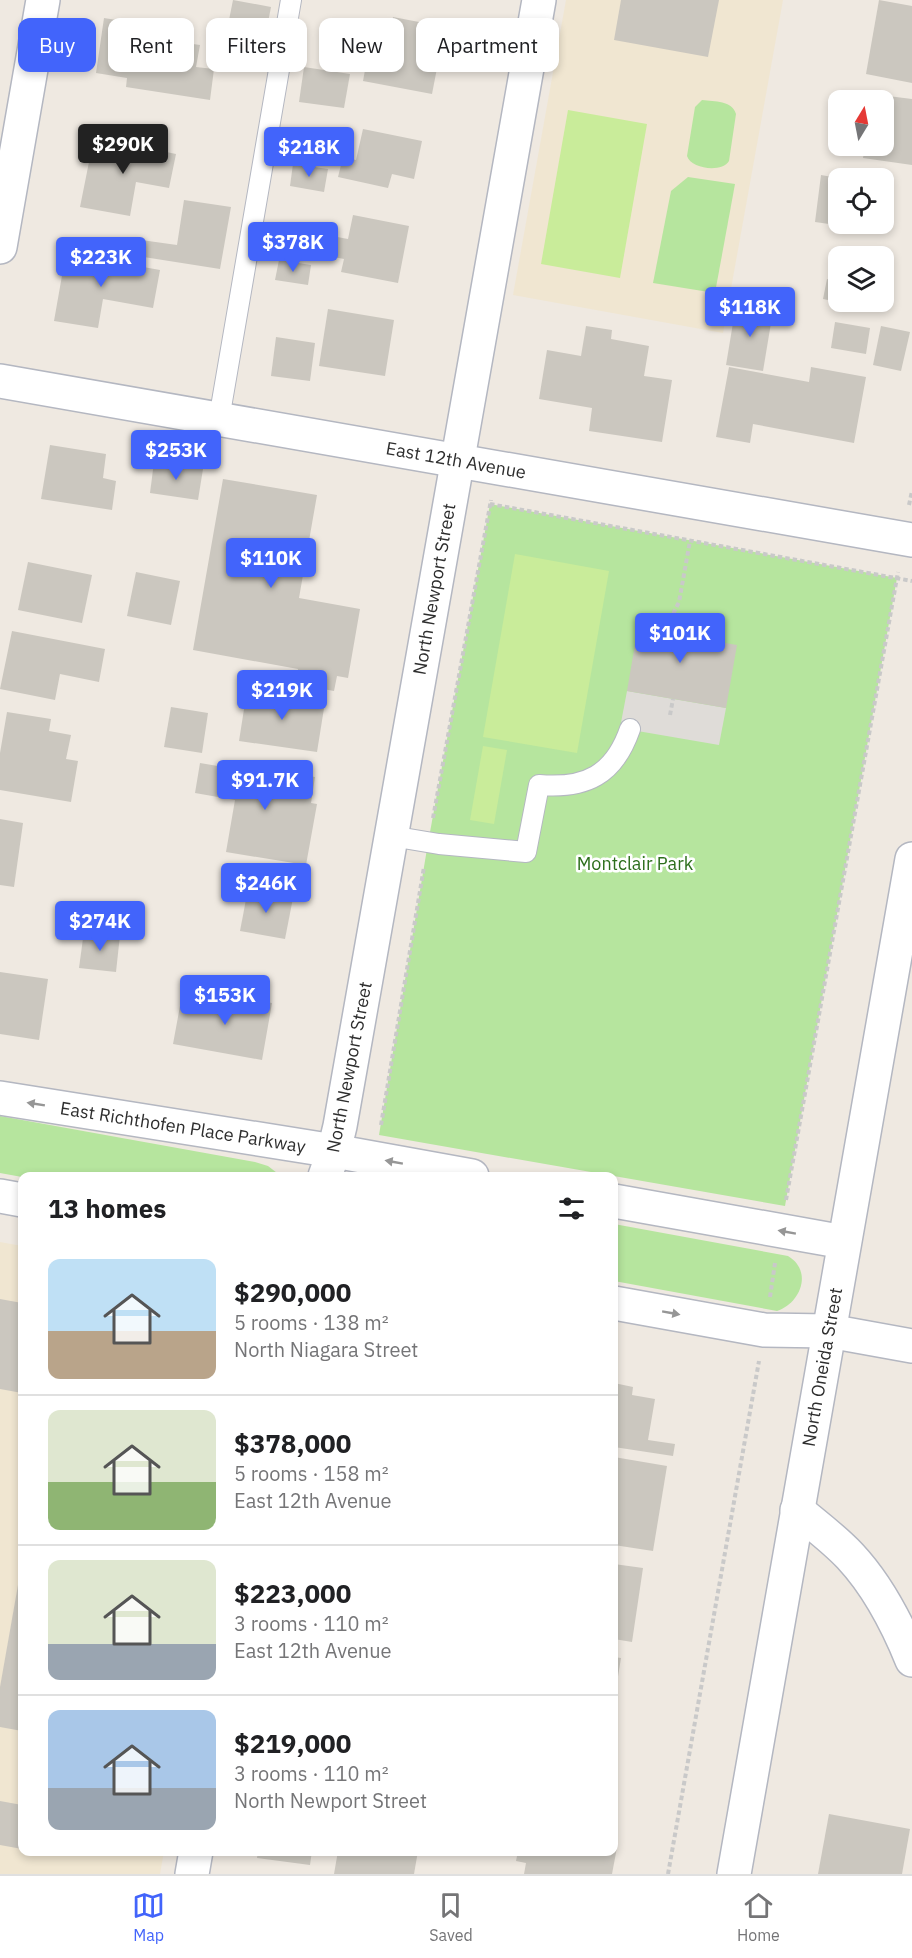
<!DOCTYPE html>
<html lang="en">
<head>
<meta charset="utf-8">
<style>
  :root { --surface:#fff; --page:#f2f2f2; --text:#202124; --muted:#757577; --line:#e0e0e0; --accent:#4264fb }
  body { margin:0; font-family:"IBM Plex Sans",sans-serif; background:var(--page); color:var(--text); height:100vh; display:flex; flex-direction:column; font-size:22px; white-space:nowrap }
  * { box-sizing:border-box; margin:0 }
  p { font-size:20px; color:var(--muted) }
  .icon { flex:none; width:33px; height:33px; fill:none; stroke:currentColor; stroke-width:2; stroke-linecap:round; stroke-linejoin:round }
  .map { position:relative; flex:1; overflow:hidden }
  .panel { position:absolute; left:18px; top:1172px; width:600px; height:684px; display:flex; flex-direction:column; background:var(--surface); border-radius:12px; box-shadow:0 3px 9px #0003 }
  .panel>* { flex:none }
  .top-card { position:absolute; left:18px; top:18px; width:600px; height:54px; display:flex; gap:12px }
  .needle { width:39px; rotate:10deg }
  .tools { position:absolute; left:828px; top:90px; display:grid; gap:12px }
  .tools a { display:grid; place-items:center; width:66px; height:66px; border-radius:12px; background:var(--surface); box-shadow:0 3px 9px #0003; font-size:30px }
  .price { position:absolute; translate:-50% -51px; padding:0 14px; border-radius:6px; background:var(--accent); color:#fff; font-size:20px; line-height:39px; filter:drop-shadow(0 2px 3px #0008) }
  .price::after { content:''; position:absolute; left:50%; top:36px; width:18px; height:14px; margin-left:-9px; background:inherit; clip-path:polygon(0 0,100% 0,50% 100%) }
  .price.active { background:#222; color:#fff }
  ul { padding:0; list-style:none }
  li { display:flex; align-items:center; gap:18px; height:150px; padding:0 30px }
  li+li { border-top:2px solid var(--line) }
  li span { display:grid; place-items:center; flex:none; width:168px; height:120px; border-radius:12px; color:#555 }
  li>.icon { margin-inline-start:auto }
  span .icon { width:72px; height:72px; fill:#fffc; stroke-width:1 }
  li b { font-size:26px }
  h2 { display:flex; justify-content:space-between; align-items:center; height:72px; padding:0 30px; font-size:26px }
  .tag { padding:0 21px; border-radius:12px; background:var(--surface); box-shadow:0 3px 9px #0003; font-size:21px; line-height:54px }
  .tag.active { background:var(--accent); color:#fff }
  .tabs { display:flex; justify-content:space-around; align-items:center; height:84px; border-top:2px solid var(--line); background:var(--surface); font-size:16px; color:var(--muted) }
  .tabs a { display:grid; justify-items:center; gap:3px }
  .tabs .active { color:var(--accent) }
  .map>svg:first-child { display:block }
  .education { fill:#f0e6d1 }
  .green { fill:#b6e59e }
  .pitch { fill:#c9ec9a }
  .plaza { fill:#dfdcd8 }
  .building { fill:#cbc7bf }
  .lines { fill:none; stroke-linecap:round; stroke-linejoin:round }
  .service-casing { stroke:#b4b7c1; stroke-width:22 }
  .minor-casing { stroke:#b4b7c1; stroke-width:36 }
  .tertiary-casing { stroke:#b4b7c1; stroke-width:36 }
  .path { stroke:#c9c9c9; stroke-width:4; stroke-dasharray:4.5 3; stroke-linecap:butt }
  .service { stroke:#fff; stroke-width:20 }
  .minor { stroke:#fff; stroke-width:33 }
  .tertiary { stroke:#fff; stroke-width:33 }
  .oneway { fill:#969696 }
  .labels { text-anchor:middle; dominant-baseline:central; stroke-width:5; stroke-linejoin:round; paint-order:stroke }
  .street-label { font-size:18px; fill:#2e2e2e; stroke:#fff }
  .park-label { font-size:18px; fill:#2c6e1b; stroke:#fff }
</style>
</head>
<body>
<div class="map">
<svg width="912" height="1874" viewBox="0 0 912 1874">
  <rect width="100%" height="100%" fill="#efe9e1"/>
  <g class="education">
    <polygon points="566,0 783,0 723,333 513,295"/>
    <polygon points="0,1242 22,1246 22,1851 164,1851 160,1874 0,1874"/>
  </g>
  <g class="green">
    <path d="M702 100C715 102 732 100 736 114L729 161C722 173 691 169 687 156L695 107Z"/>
    <polygon points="688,177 735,184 715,293 653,283 671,191"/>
    <polygon points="490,504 897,578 785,1206 379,1135 428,843"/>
    <polygon points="0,1116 255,1162 268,1166 281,1176 22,1177 0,1173"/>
    <path d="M614 1224 788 1256C813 1271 801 1303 777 1311L614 1281Z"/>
  </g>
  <g class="pitch">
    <polygon points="568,110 647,124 620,278 541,264"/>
    <polygon points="515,554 609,571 577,753 483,737"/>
    <polygon points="483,746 507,750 494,824 470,820"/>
  </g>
  <polygon class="plaza" points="627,691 726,708 719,745 620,728"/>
  <g class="building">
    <polygon points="233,0 271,7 265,38 227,30"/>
    <polygon points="621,0 719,0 708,57 614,40"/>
    <polygon points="879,0 912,6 912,83 866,74"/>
    <polygon points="393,17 445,27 432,94 363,81 370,43 387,46"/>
    <polygon points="104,18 153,26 150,38 200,45 196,67 214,69 210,100 126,87 127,78 96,73"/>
    <polygon points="304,67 350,74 344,108 299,102"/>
    <polygon points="888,96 912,99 912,165 863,158 865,146 884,146 884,119"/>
    <polygon points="363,129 422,141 414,179 392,174 388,188 338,177 343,157 356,160"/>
    <polygon points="94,137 176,154 169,188 136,182 130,216 80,207"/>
    <polygon points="293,164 328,169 324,192 290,186"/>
    <polygon points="821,175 838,178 838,224 884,224 884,185 892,186 885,232 815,222"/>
    <polygon points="184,200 231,207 220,269 131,255 134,239 177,245"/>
    <polygon points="353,215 409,226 398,283 341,272 344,259 328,256 332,236 348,239"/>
    <polygon points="846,252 866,255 866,256 845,256"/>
    <polygon points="66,253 160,270 153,308 103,299 98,328 54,321"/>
    <polygon points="279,260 311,265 308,285 275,280"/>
    <polygon points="827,279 838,282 838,302 823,299"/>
    <polygon points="840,302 874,302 872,309"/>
    <polygon points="736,305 773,311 763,371 726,365"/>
    <polygon points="328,309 394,320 385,376 319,366"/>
    <polygon points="835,322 870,328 866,354 831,348"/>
    <polygon points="586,326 612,330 611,339 649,346 644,376 672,380 662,442 589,431 592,408 539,399 547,350 581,356"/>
    <polygon points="881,326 910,332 901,371 873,365"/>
    <polygon points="276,337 315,343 310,381 271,376"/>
    <polygon points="729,367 809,382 811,367 866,377 854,443 753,424 750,443 716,437"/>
    <polygon points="50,445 106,454 103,478 116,481 112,510 41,499"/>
    <polygon points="154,462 203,469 198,500 150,493"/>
    <polygon points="223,479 317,495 299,598 360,609 348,678 337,676 334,691 295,684 298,669 193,650"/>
    <polygon points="28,562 92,575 82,623 18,610"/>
    <polygon points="136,572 180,581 171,625 127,616"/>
    <polygon points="640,615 691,624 689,637 737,645 726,708 627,691"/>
    <polygon points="12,631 105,649 99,682 60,674 55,700 0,689"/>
    <polygon points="247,690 325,702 317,752 239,741"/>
    <polygon points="171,707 208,713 202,753 164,747"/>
    <polygon points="7,712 51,719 49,731 71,735 66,759 78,761 71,802 0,790 0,753"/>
    <polygon points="200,763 276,776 277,771 315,777 311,803 317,804 306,865 226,852 235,800 195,793"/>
    <polygon points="0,819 23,823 14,887 0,885"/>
    <polygon points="248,889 293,898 285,939 240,931"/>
    <polygon points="84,931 120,935 116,972 79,968"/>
    <polygon points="0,972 48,979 39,1040 0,1034"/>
    <polygon points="204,991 272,1003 262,1060 173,1044 180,1006 201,1009"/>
    <polygon points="0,1299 22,1303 22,1393 0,1389"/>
    <polygon points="614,1383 633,1387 632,1395 655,1399 648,1440 675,1444 673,1456 614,1447"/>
    <polygon points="614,1457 667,1466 653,1551 614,1545"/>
    <polygon points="614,1564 643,1568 632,1642 614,1639"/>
    <polygon points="21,1568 22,1568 22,1731 0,1727 0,1687"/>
    <polygon points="614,1657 621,1658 615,1695 614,1695"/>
    <polygon points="0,1801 22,1805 22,1849 0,1845"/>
    <polygon points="829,1814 910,1829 902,1874 818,1874"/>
    <polygon points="614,1842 618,1842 612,1874 524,1874 526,1863 516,1861 518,1851 614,1851"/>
    <polygon points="258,1851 312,1851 310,1865 257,1858"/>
    <polygon points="338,1851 418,1851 414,1874 334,1874"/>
  </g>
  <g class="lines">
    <defs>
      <g id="service">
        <polyline points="219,419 291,0"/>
        <path d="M391 836 439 844 526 852 539 785C586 789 614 775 630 729"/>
      </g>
      <g id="minor">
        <polyline points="0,247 43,0"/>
        <polyline points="0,381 912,540"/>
        <polyline points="0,1098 334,1151 472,1176"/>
        <polyline points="325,1176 334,1151 340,1126 539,0"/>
        <polyline points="0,1196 22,1200"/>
        <polyline points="614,1201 844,1242"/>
        <polyline points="614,1303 764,1330 829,1331 912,1346"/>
        <path d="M797 1510C815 1525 834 1539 850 1556 878 1586 897 1623 912 1660"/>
        <polyline points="192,1874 196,1851"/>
      </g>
      <polyline id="tertiary" points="734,1874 912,859"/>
    </defs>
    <use href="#service" class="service-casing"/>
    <use href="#minor" class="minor-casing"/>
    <use href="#tertiary" class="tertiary-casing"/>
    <g class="path">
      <polyline points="490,504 912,581"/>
      <polyline points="909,505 912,491"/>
      <polyline points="672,621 674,612 679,602 690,541"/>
      <polyline points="670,715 673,699"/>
      <polyline points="433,818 491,500"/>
      <polyline points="381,1125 424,867"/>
      <polyline points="786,1200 898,572"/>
      <polyline points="770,1297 775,1263"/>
      <polyline points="668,1874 759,1361"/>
    </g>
    <use href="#service" class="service"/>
    <use href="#minor" class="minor"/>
    <use href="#tertiary" class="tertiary"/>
  </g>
  <defs><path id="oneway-solid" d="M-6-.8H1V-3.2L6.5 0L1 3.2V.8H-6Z" transform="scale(1.5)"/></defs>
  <g class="oneway">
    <use href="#oneway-solid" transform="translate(36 1104) rotate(-171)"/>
    <use href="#oneway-solid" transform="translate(394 1162) rotate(-170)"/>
    <use href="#oneway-solid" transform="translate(787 1232) rotate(-170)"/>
    <use href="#oneway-solid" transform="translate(671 1313) rotate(10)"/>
  </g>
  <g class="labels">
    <g class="street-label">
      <text transform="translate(456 460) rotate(10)">East 12th Avenue</text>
      <text transform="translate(434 589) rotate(-80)">North Newport Street</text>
      <text transform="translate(349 1067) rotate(-79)">North Newport Street</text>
      <text transform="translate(183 1127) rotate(9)">East Richthofen Place Parkway</text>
      <text transform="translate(822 1367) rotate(-80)">North Oneida Street</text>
    </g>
    <g class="park-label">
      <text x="635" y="863">Montclair Park</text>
    </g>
  </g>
</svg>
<div class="tools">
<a><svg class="needle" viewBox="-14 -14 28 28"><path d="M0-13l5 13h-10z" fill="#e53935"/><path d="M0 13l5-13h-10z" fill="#757577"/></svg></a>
<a><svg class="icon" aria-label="locate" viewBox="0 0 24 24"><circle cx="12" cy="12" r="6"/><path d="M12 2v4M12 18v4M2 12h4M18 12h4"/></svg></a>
<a><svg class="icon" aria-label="layers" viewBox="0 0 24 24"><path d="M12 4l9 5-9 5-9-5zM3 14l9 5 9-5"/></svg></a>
</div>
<b class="price active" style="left:123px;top:175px">$290K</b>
<b class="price" style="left:309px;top:178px">$218K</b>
<b class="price" style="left:293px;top:273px">$378K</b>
<b class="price" style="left:101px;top:288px">$223K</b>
<b class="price" style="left:750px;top:338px">$118K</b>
<b class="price" style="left:176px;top:481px">$253K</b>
<b class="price" style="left:271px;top:589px">$110K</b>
<b class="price" style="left:680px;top:664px">$101K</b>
<b class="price" style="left:282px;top:721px">$219K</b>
<b class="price" style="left:265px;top:811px">$91.7K</b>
<b class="price" style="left:266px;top:914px">$246K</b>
<b class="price" style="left:100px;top:952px">$274K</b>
<b class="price" style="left:225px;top:1026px">$153K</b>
<div class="top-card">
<a class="tag active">Buy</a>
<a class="tag">Rent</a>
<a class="tag">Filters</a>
<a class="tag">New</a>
<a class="tag">Apartment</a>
</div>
<section class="panel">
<h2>13 homes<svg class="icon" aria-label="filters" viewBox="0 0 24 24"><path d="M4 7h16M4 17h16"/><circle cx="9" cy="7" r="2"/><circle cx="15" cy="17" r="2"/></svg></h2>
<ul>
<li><span style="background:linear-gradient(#bfe0f5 60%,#b9a48a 0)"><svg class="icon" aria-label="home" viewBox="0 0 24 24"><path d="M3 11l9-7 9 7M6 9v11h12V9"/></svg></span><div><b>$290,000</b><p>5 rooms · 138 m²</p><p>North Niagara Street</p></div></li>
<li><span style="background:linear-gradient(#dfe7d0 60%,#8fb573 0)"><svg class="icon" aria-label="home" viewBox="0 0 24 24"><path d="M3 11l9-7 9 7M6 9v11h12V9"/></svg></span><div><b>$378,000</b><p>5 rooms · 158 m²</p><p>East 12th Avenue</p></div></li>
<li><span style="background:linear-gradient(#dfe7d0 70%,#9aa5b1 0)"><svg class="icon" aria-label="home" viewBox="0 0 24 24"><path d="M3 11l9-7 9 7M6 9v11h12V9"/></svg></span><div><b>$223,000</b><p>3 rooms · 110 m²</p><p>East 12th Avenue</p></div></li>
<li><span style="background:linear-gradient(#a9c7e8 65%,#9aa5b1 0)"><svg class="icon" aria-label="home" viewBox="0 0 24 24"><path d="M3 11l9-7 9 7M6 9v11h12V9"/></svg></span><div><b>$219,000</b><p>3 rooms · 110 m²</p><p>North Newport Street</p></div></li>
</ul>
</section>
</div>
<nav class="tabs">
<a class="active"><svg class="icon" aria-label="map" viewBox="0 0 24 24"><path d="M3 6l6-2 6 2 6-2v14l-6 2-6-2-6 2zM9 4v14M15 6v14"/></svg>Map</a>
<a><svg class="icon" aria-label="saved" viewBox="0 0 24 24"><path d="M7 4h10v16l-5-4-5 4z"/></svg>Saved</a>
<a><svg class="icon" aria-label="home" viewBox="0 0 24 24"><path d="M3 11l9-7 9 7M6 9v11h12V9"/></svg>Home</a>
</nav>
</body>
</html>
